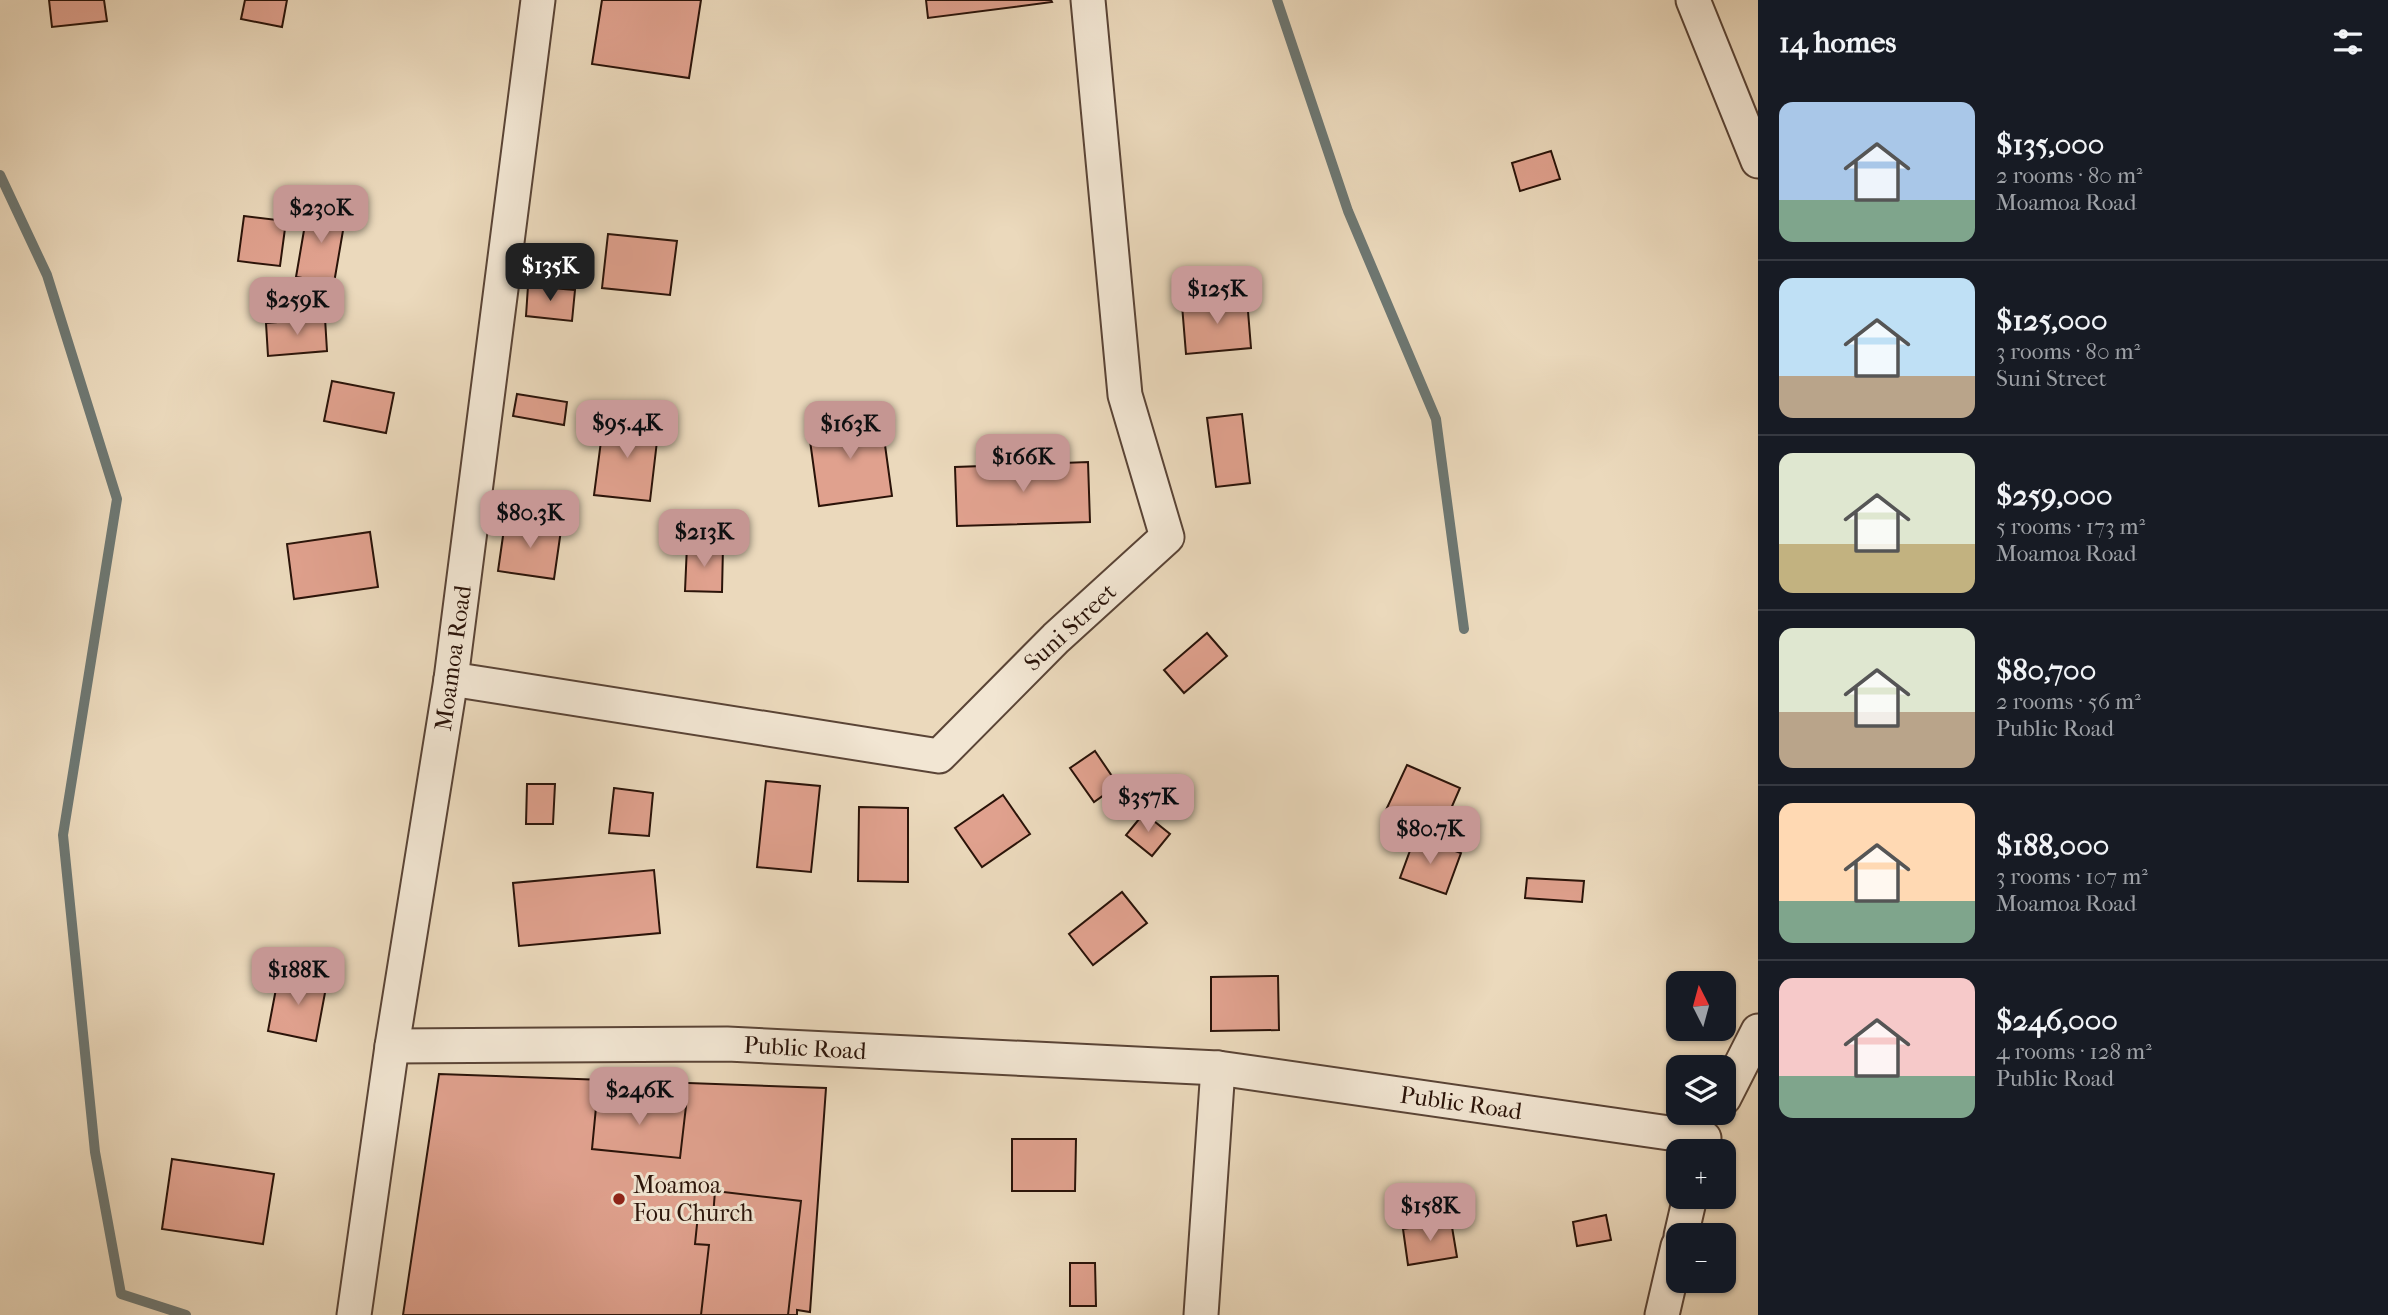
<!DOCTYPE html>
<html lang="en">
<head>
<meta charset="utf-8">
<style>
  :root { --surface:#171b24; --page:#242831; --text:#f1f3f6; --muted:#9ea1a6; --line:#363941; --accent:#c59692 }
  body { margin:0; font-family:"IM FELL French Canon",serif; background:var(--page); color:var(--text); height:100vh; display:flex; flex-direction:column; font-size:26px; white-space:nowrap }
  * { box-sizing:border-box; margin:0 }
  p { font-size:23px; color:var(--muted) }
  .icon { flex:none; width:38px; height:38px; fill:none; stroke:currentColor; stroke-width:2; stroke-linecap:round; stroke-linejoin:round }
  .map { position:relative; flex:1; overflow:hidden }
  .details { display:flex; flex-direction:column; background:var(--surface); width:630px }
  .details>* { flex:none }
  .needle { width:46px; rotate:354deg }
  .buttons { position:absolute; left:1666px; top:971px; display:grid; gap:14px }
  .buttons a { display:grid; place-items:center; width:70px; height:70px; border-radius:14px; background:var(--surface); box-shadow:0 2px 5px #0004; font-size:35px }
  .price { position:absolute; translate:-50% -60px; padding:0 16px; border-radius:14px; background:var(--accent); color:#111; font-size:23px; line-height:46px; filter:drop-shadow(0 2px 4px #0008) }
  .price::after { content:''; position:absolute; left:50%; top:42px; width:21px; height:16px; margin-left:-10px; background:inherit; clip-path:polygon(0 0,100% 0,50% 100%) }
  .price.selected { background:#222; color:#fff }
  ul { padding:0; list-style:none }
  li { display:flex; align-items:center; gap:21px; height:175px; padding:0 21px }
  li+li { border-top:2px solid var(--line) }
  li span { display:grid; place-items:center; flex:none; width:196px; height:140px; border-radius:14px; color:#555 }
  li>.icon { margin-inline-start:auto }
  span .icon { width:84px; height:84px; fill:#fffc; stroke-width:1 }
  li b { font-size:30px }
  h2 { display:flex; justify-content:space-between; align-items:center; height:84px; padding:0 21px; font-size:30px }
  main { display:flex; flex:1; min-height:0 }
  .map>svg:first-child { display:block }
  .lines { fill:none; stroke-linecap:round; stroke-linejoin:round }
  .stream { stroke:#6d7772; stroke-width:10 }
  .building { fill:#e0a18e; stroke:#2a1309; stroke-width:2 }
  .street-casing { stroke:#5a4436; stroke-width:37 }
  .street { stroke:#f2e6d3; stroke-width:33 }
  .poi-dot { fill:#8f2418; stroke:#f2e6d3; stroke-width:2.5 }
  .labels { text-anchor:middle; dominant-baseline:central; stroke-width:6; stroke-linejoin:round; paint-order:stroke }
  .street-label { font-size:24px; fill:#2a1309; stroke:#f2e6d3 }
  .poi-label { font-size:24px; fill:#2a1309; stroke:#f2e6d3; text-anchor:start }
</style>
</head>
<body>
<main>
<div class="map">
<svg width="1758" height="1315" viewBox="0 0 1758 1315">
  <rect width="100%" height="100%" fill="#ebd9bc"/>
  <filter id="stains"><feTurbulence type="fractalNoise" baseFrequency=".00286" numOctaves="4"/><feColorMatrix values="0 0 0 0 .2 0 0 0 0 .09 0 0 0 0 .02 0 0 0 .5 -.17"/></filter>
  <radialGradient id="worn" r=".72"><stop offset=".6" stop-color="#630" stop-opacity="0"/><stop offset="1" stop-color="#630" stop-opacity=".3"/></radialGradient>
  <g class="lines">
    <g class="stream">
      <polyline points="1277,0 1348,211 1436,419 1464,629"/>
      <polyline points="0,175 47,275 117,499 63,835 95,1152 121,1294 186,1315"/>
    </g>
  </g>
  <g class="building">
    <polygon points="49,0 104,0 107,21 52,27"/>
    <polygon points="245,0 287,0 282,27 241,19"/>
    <polygon points="602,0 701,0 689,78 592,64"/>
    <polygon points="926,0 1051,0 1052,2 928,18"/>
    <polygon points="1551,151 1560,179 1520,191 1512,163"/>
    <polygon points="308,207 346,213 334,283 296,277"/>
    <polygon points="244,216 286,221 280,266 238,261"/>
    <polygon points="608,234 677,241 670,295 602,288"/>
    <polygon points="528,286 575,290 572,321 526,316"/>
    <polygon points="1247,299 1251,348 1186,354 1182,305"/>
    <polygon points="325,318 327,351 268,356 266,323"/>
    <polygon points="332,381 394,393 386,433 324,421"/>
    <polygon points="517,394 567,402 564,425 513,416"/>
    <polygon points="1242,414 1250,483 1216,487 1207,418"/>
    <polygon points="881,416 892,496 819,506 808,426"/>
    <polygon points="604,418 659,424 650,501 594,495"/>
    <polygon points="1088,462 1090,522 957,526 955,467"/>
    <polygon points="505,522 561,530 554,579 498,571"/>
    <polygon points="370,532 378,587 294,599 287,544"/>
    <polygon points="687,545 723,546 722,592 685,591"/>
    <polygon points="1207,633 1227,656 1184,693 1164,670"/>
    <polygon points="1095,751 1118,785 1094,802 1070,768"/>
    <polygon points="1407,765 1460,788 1440,834 1386,810"/>
    <polygon points="766,781 820,786 811,872 757,867"/>
    <polygon points="527,784 555,784 553,824 526,824"/>
    <polygon points="614,788 653,793 649,836 609,833"/>
    <polygon points="1003,795 1030,834 982,867 955,828"/>
    <polygon points="859,807 908,808 908,882 858,881"/>
    <polygon points="1144,813 1170,834 1152,856 1126,835"/>
    <polygon points="1415,837 1461,853 1446,894 1400,878"/>
    <polygon points="654,870 660,933 519,946 513,883"/>
    <polygon points="1527,878 1584,881 1582,902 1525,898"/>
    <polygon points="1122,892 1147,923 1093,965 1069,934"/>
    <polygon points="279,973 327,982 316,1041 268,1031"/>
    <polygon points="1278,976 1279,1030 1211,1031 1211,977"/>
    <polygon points="439,1074 826,1088 810,1312 797,1310 797,1315 403,1315"/>
    <polygon points="597,1097 686,1106 680,1158 592,1149"/>
    <polygon points="1012,1139 1076,1139 1075,1191 1012,1191"/>
    <polygon points="172,1159 274,1174 263,1244 162,1229"/>
    <polygon points="715,1191 801,1201 788,1315 701,1315 709,1245 695,1244 698,1215 713,1217"/>
    <polygon points="1606,1215 1611,1240 1577,1246 1573,1222"/>
    <polygon points="1451,1221 1457,1257 1408,1265 1403,1229"/>
    <polygon points="1070,1263 1095,1263 1096,1306 1070,1306"/>
  </g>
  <g class="lines">
    <defs>
      <g id="street">
        <polyline points="1693,0 1758,161"/>
        <polyline points="451,679 939,756 1056,638 1167,537 1125,395 1088,0"/>
        <polyline points="392,1046 727,1044 1218,1068 1704,1138"/>
        <polyline points="1724,1098 1758,1031"/>
        <polyline points="1681,1236 1690,1197"/>
        <polyline points="354,1315 392,1046 451,679 538,0"/>
        <polyline points="1201,1315 1218,1068"/>
        <polyline points="1662,1315 1678,1246"/>
      </g>
    </defs>
    <use href="#street" class="street-casing"/>
    <use href="#street" class="street"/>
  </g>
  <circle class="poi-dot" cx="619" cy="1199" r="7"/>
  <g class="labels">
    <g class="street-label">
      <text transform="translate(1070 627) rotate(-43)">Suni Street</text>
      <text transform="translate(453 658) rotate(-82)">Moamoa Road</text>
      <text transform="translate(805 1048) rotate(3)">Public Road</text>
      <text transform="translate(1461 1103) rotate(8)">Public Road</text>
    </g>
    <g class="poi-label">
      <text x="633" y="1185">Moamoa<tspan x="633" dy="28">Fou Church</tspan></text>
    </g>
  </g>
  <rect width="100%" height="100%" filter="url(#stains)"/>
  <rect width="100%" height="100%" fill="url(#worn)"/>
</svg>
<div class="buttons">
<a><svg class="needle" viewBox="-14 -14 28 28"><path d="M0-13l5 13h-10z" fill="#e53935"/><path d="M0 13l5-13h-10z" fill="#9ea1a6"/></svg></a>
<a><svg class="icon" aria-label="layers" viewBox="0 0 24 24"><path d="M12 4l9 5-9 5-9-5zM3 14l9 5 9-5"/></svg></a>
<a>+</a>
<a>−</a>
</div>
<b class="price" style="left:321px;top:245px">$230K</b>
<b class="price selected" style="left:550px;top:303px">$135K</b>
<b class="price" style="left:1217px;top:326px">$125K</b>
<b class="price" style="left:297px;top:337px">$259K</b>
<b class="price" style="left:627px;top:460px">$95.4K</b>
<b class="price" style="left:850px;top:461px">$163K</b>
<b class="price" style="left:1023px;top:494px">$166K</b>
<b class="price" style="left:530px;top:550px">$80.3K</b>
<b class="price" style="left:704px;top:569px">$213K</b>
<b class="price" style="left:1148px;top:834px">$357K</b>
<b class="price" style="left:1430px;top:866px">$80.7K</b>
<b class="price" style="left:298px;top:1007px">$188K</b>
<b class="price" style="left:639px;top:1127px">$246K</b>
<b class="price" style="left:1430px;top:1243px">$158K</b>
</div>
<section class="details">
<h2>14 homes<svg class="icon" aria-label="filters" viewBox="0 0 24 24"><path d="M4 7h16M4 17h16"/><circle cx="9" cy="7" r="2"/><circle cx="15" cy="17" r="2"/></svg></h2>
<ul>
<li><span style="background:linear-gradient(#a9c7e8 70%,#7fa58c 0)"><svg class="icon" aria-label="home" viewBox="0 0 24 24"><path d="M3 11l9-7 9 7M6 9v11h12V9"/></svg></span><div><b>$135,000</b><p>2 rooms · 80 m²</p><p>Moamoa Road</p></div></li>
<li><span style="background:linear-gradient(#bfe0f5 70%,#b9a48a 0)"><svg class="icon" aria-label="home" viewBox="0 0 24 24"><path d="M3 11l9-7 9 7M6 9v11h12V9"/></svg></span><div><b>$125,000</b><p>3 rooms · 80 m²</p><p>Suni Street</p></div></li>
<li><span style="background:linear-gradient(#dfe7d0 65%,#c2b280 0)"><svg class="icon" aria-label="home" viewBox="0 0 24 24"><path d="M3 11l9-7 9 7M6 9v11h12V9"/></svg></span><div><b>$259,000</b><p>5 rooms · 173 m²</p><p>Moamoa Road</p></div></li>
<li><span style="background:linear-gradient(#dfe7d0 60%,#b9a48a 0)"><svg class="icon" aria-label="home" viewBox="0 0 24 24"><path d="M3 11l9-7 9 7M6 9v11h12V9"/></svg></span><div><b>$80,700</b><p>2 rooms · 56 m²</p><p>Public Road</p></div></li>
<li><span style="background:linear-gradient(#ffd9b3 70%,#7fa58c 0)"><svg class="icon" aria-label="home" viewBox="0 0 24 24"><path d="M3 11l9-7 9 7M6 9v11h12V9"/></svg></span><div><b>$188,000</b><p>3 rooms · 107 m²</p><p>Moamoa Road</p></div></li>
<li><span style="background:linear-gradient(#f6c9c9 70%,#7fa58c 0)"><svg class="icon" aria-label="home" viewBox="0 0 24 24"><path d="M3 11l9-7 9 7M6 9v11h12V9"/></svg></span><div><b>$246,000</b><p>4 rooms · 128 m²</p><p>Public Road</p></div></li>
</ul>
</section>
</main>
</body>
</html>
